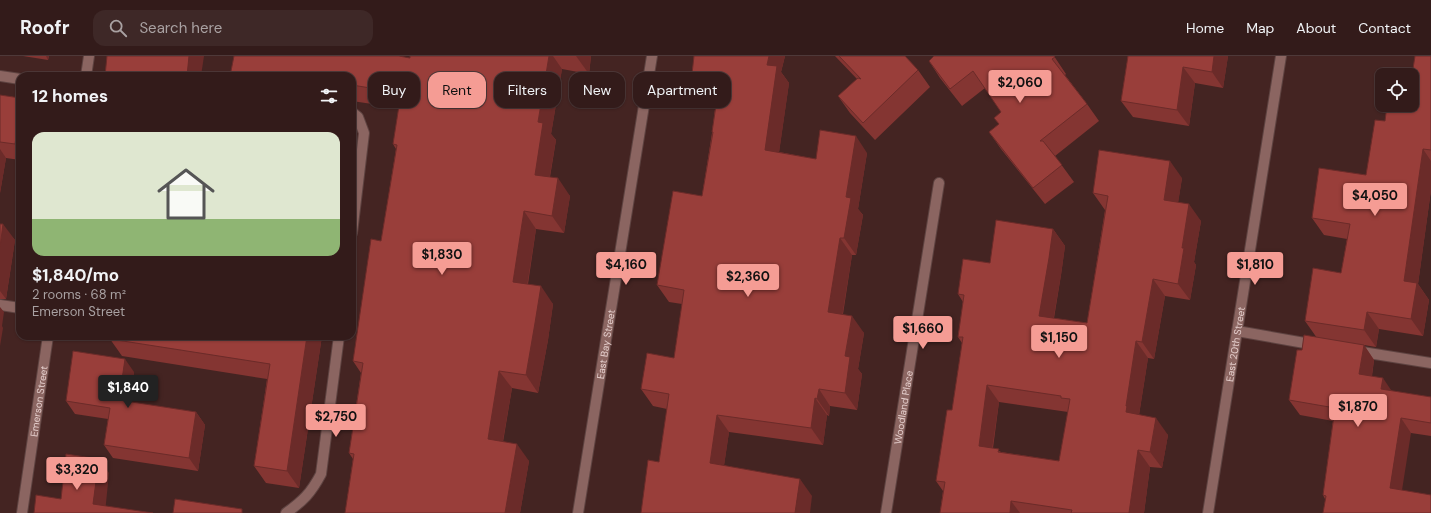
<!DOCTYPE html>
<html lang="en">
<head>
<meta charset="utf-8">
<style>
  :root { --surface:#331b1a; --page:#3e2827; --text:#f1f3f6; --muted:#a9a1a2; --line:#4e3939; --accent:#f59c94 }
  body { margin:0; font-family:"DM Sans",sans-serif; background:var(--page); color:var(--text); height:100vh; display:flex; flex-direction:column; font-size:15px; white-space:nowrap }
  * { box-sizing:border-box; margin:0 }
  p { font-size:13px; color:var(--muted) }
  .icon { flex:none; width:22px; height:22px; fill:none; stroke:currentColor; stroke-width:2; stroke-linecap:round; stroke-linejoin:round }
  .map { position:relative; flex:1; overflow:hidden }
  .details { position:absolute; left:16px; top:16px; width:340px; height:268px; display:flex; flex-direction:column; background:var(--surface); border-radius:12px; box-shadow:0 1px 3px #0004,0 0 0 1px var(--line) }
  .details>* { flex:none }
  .guide { position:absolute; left:368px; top:16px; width:380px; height:36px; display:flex; gap:8px }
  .buttons { position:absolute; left:1375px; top:12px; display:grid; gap:8px }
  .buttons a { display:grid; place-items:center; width:44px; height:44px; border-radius:8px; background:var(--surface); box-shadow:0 1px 3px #0004,0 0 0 1px var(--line); font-size:20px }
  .price { position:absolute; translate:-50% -34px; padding:0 9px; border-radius:4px; background:var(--accent); color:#111; font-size:13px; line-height:26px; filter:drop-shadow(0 1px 2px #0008) }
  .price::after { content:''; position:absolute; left:50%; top:24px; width:12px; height:9px; margin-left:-6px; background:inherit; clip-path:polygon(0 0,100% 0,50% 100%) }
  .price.active { background:#222; color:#fff }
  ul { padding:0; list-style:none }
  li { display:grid; align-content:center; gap:8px; height:212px; padding:0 16px }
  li+li { border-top:1px solid var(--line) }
  li span { display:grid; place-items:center; height:124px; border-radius:12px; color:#555 }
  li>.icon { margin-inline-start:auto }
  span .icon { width:72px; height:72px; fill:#fffc; stroke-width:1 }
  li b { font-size:17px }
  h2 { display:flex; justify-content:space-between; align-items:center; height:48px; padding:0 16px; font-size:17px }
  .chip { padding:0 14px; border-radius:12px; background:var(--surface); box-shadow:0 1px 3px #0004,0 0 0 1px var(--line); font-size:14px; line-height:36px }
  .chip.active { background:var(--accent); color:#111 }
  header { display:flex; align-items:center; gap:24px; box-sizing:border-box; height:56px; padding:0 20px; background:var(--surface); border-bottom:1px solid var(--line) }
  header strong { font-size:19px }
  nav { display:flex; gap:22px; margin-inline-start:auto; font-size:14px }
  .search { width:280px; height:36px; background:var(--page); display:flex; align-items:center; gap:10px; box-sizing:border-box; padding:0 14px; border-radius:12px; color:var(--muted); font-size:15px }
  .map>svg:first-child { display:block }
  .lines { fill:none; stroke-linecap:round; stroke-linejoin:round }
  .minor-casing { stroke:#5e4341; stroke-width:12 }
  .minor { stroke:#8b6561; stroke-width:10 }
  .wall { fill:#843532; fill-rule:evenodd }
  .shaded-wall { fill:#6b2b29 }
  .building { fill:#993e3a; stroke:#6b2b29; fill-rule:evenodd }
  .labels { text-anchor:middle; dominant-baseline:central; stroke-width:4; stroke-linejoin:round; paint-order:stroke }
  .street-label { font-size:10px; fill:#e5cfcd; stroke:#442422 }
</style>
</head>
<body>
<header>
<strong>Roofr</strong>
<div class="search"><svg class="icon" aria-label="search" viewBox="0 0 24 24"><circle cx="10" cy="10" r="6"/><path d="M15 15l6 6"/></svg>Search here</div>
<nav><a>Home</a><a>Map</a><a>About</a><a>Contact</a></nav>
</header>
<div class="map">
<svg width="1431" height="457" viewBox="0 0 1431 457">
  <rect width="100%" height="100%" fill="#442422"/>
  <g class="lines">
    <defs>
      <g id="minor">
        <polyline points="0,20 20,23"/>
        <polyline points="86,20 89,0"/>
        <polyline points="352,56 358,61 364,77 352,177"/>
        <polyline points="0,249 20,252"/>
        <polyline points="1237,275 1316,289"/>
        <polyline points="1356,295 1431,307"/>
        <path id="s1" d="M22 457 48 280"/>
        <path d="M286 457C303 445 311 437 321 418L339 280"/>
        <path id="s2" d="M578 457 652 0"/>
        <path id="s3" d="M886 457 939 127"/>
        <path id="s4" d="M1208 457 1281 0"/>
      </g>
    </defs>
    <use href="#minor" class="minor-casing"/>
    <use href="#minor" class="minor"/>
  </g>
  <g class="wall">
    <polygon points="23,0 49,0 48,4"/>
    <polygon points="410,0 591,0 589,18 562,13 551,78 556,84 550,121 570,140 564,177 536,173 528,228 553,248 548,284 538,337 512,332 503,386 529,405 520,457 345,457 353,403 349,397 361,317 353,305 381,185 396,93 393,88 399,52 352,45 352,20 410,2"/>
    <polygon points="694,0 785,0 781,16 789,27 779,96 816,103 867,97 858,153 863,159 856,199 852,199 843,258 864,277 858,313 862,318 857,354 830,350 829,360 827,359 823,389 729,376 724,409 812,440 659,406 667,353 653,350 641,333 674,302 682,248 669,246 657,229 702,140 712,77 712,76 717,38 704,35 692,18"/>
    <polygon points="835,0 905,0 918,14 930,31 875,84 850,57 838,40 857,23"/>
    <polygon points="1054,0 1066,18 1065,19 1087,48 1099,65 1055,100 1074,126 1045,148 1001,93 989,76 999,68 1001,56 985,32 962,50 940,22 929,5"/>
    <polygon points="1128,0 1228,0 1223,32 1195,27 1189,70 1133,61 1121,45"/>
    <polygon points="1431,0 1431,134 1418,228 1429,244 1423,280 1379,273 1376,291 1364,289 1374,304 1372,320 1392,335 1431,341 1431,380 1411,377 1325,443 1323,439 1333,365 1300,359 1289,344 1302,294 1317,282 1305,265 1341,217 1347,183 1324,179 1312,162 1366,119 1385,65 1412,49"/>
    <polygon points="0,39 20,42 20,104 6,102 0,137"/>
    <path d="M1182 122 1178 146 1201 165 1194 206 1196 209 1190 244 1165 240 1154 303 1148 302 1139 359 1168 379 1162 412 1150 411 1144 457H940L943 435 936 425 952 354 962 287 958 281 963 246 958 238 990 207 1053 173 1065 190 1061 219 1054 262 1087 267 1105 154 1093 137ZM999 346 1068 356 1059 405 1001 396 993 392Z"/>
    <polygon points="0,168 15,184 6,243 0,243"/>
    <polygon points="322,280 299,432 266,427 254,410 267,323 122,300 110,283"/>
    <polygon points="134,316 129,346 196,356 205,369 198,415 113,402 104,389 108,363 75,358 66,345"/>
  </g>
  <g class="shaded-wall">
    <polygon points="46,0 49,0 48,4"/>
    <polygon points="189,0 204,0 201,20 187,20"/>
    <polygon points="549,0 553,0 562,13 551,78 556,84 547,136 535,119 538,66"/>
    <polygon points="576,0 591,0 589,18"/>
    <polygon points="769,0 785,0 781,16 789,27 777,111 765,94 767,9"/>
    <polygon points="1214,0 1228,0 1223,32 1212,16"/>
    <polygon points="1183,11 1195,27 1189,70 1177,54"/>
    <polygon points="20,54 20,96 15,88"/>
    <polygon points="856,80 867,97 858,153 863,159 856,199 844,182 846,141"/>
    <polygon points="0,93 6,102 0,137"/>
    <polygon points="1423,93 1431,105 1431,134 1418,228 1429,244 1423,280 1411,263 1404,225"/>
    <polygon points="1170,105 1182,122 1176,161 1164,144"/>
    <polygon points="558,122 570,140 564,177 552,160"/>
    <polygon points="1189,148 1201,165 1194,206 1196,209 1190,244 1178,228 1182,192"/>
    <polygon points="524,155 536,173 525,243 513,226"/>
    <polygon points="3,168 15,184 6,243 0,235 0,191"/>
    <polygon points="1053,173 1065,190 1061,219 1051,277 1039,260"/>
    <polygon points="840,182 852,199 840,273 828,256"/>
    <polygon points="1153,223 1165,240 1154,303 1142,286"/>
    <polygon points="541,230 553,248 548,284 538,337 526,319"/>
    <polygon points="0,251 4,256 2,270 3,272 0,290"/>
    <polygon points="1367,256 1379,273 1376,291 1364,274"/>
    <polygon points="852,260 864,277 858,313 862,318 857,354 845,337 845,300"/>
    <polygon points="307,280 322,280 299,432 287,415"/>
    <polygon points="1136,285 1148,302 1138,365 1126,356 1126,350"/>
    <polygon points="1364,289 1374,304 1370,332 1359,318"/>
    <polygon points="125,303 134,316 128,357 119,344"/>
    <polygon points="499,315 512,332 500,401 488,383"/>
    <polygon points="1383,322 1393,337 1381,333"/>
    <polygon points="987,329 999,346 990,407 979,390"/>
    <polygon points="819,333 830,350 829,360 817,343"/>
    <polygon points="815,342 827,359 823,389 811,372"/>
    <polygon points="196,356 205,369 198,415 189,402"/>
    <polygon points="717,359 729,376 722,424 710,407"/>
    <polygon points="1156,362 1168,379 1162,412 1150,396"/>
    <polygon points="1401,362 1411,377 1400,447 1390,432"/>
    <polygon points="517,388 529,405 520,457 505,457"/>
    <polygon points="1138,394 1150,411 1144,457 1129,457"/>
    <polygon points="99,403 109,417 105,457 93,448"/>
    <polygon points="800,423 812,440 810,457 795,457"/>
    <polygon points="1011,445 1020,457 1010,457"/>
  </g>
  <g class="building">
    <polygon points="107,0 189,0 187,20 105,20"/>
    <polygon points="234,0 399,0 410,2 410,0 549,0 538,66 543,67 535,119 558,122 552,160 524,155 513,226 541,230 535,267 526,319 499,315 488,383 517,388 505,457 345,457 354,398 349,397 363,307 353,305 371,183 381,185 397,89 393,88 401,37 352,29 352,20 230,20"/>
    <polygon points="694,0 769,0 767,9 777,10 765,94 816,103 820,74 856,80 846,141 851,142 844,182 840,182 828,256 852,260 845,300 850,301 845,337 819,333 817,343 815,342 811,372 717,359 710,407 800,423 795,457 641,457 648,404 659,406 669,338 641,333 647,297 674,302 684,234 657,229 673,135 702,140 713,76 712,76 720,23 692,18"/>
    <polygon points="839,0 905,0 918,14 863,67 838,40 858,22 861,23"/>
    <polygon points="934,0 1054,0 1055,1 1052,3 1087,48 1040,85 1043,85 1062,109 1033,132 989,76 999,68 994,62 1001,56 973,15 950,33 929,5"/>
    <polygon points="1128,0 1214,0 1212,16 1183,11 1177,54 1121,45"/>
    <polygon points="1415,0 1431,0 1431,94 1423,93 1404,225 1417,227 1411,263 1367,256 1364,274 1305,265 1313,212 1341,217 1350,168 1312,162 1319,112 1366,119 1375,64 1385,65 1387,49 1412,49 1412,19"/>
    <polygon points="0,39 20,42 20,54 15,88 0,86"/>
    <path d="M1099 94 1170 105 1164 144 1189 148 1182 192H1184L1178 228 1153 223 1142 286 1136 285 1126 350H1127L1126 356 1156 362 1150 396 1138 394 1129 457H1071L1072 454 1011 445 1010 457H940L945 426 936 425 947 354H952L963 281H958L964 239 958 238 963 203 990 207 996 164 1053 173 1049 202 1039 260 1087 267 1108 140 1093 137ZM987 329 1061 340V342L1070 343 1059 405 998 396 999 393 979 390Z"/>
    <polygon points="0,168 3,168 0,191"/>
    <polygon points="1304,279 1364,289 1359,318 1383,322 1381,333 1431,341 1431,367 1401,362 1390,432 1431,439 1431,457 1323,457 1326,440 1323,439 1335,352 1289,344 1297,294 1302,294"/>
    <polygon points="110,280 307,280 287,415 254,410 270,308 110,283"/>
    <polygon points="73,295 125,303 119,344 196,356 189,402 104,389 110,352 66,345"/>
    <polygon points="66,398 99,403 93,448 153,457 34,457 36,439 61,443"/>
    <polygon points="175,443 242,453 242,457 173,457"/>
  </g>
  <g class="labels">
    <g class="street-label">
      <text stroke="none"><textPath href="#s2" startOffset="171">East Bay Street</textPath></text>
      <text stroke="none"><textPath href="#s4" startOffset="171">East 20th Street</textPath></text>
      <text stroke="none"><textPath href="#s1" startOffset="113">Emerson Street</textPath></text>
      <text stroke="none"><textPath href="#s3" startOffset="107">Woodland Place</textPath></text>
    </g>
  </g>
</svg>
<div class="buttons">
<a><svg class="icon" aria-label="locate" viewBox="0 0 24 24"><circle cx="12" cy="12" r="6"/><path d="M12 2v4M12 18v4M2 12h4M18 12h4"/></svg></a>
</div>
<b class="price" style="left:1020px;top:48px">$2,060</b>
<b class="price" style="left:1375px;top:161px">$4,050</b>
<b class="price" style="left:442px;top:220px">$1,830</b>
<b class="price" style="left:626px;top:230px">$4,160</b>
<b class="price" style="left:1255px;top:230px">$1,810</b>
<b class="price" style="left:748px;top:242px">$2,360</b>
<b class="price" style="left:923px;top:294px">$1,660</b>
<b class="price" style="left:1059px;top:303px">$1,150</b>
<b class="price active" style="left:128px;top:353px">$1,840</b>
<b class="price" style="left:1358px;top:372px">$1,870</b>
<b class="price" style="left:336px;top:382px">$2,750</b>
<b class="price" style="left:77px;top:435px">$3,320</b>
<div class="guide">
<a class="chip">Buy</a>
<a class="chip active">Rent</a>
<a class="chip">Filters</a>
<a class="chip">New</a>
<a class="chip">Apartment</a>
</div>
<section class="details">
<h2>12 homes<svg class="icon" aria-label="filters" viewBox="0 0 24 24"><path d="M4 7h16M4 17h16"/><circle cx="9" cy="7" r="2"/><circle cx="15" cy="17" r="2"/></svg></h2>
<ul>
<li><span style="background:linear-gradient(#dfe7d0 70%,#8fb573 0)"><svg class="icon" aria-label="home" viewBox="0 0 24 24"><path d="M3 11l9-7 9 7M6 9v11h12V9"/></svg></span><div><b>$1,840/mo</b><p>2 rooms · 68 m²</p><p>Emerson Street</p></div></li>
</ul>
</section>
</div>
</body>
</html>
